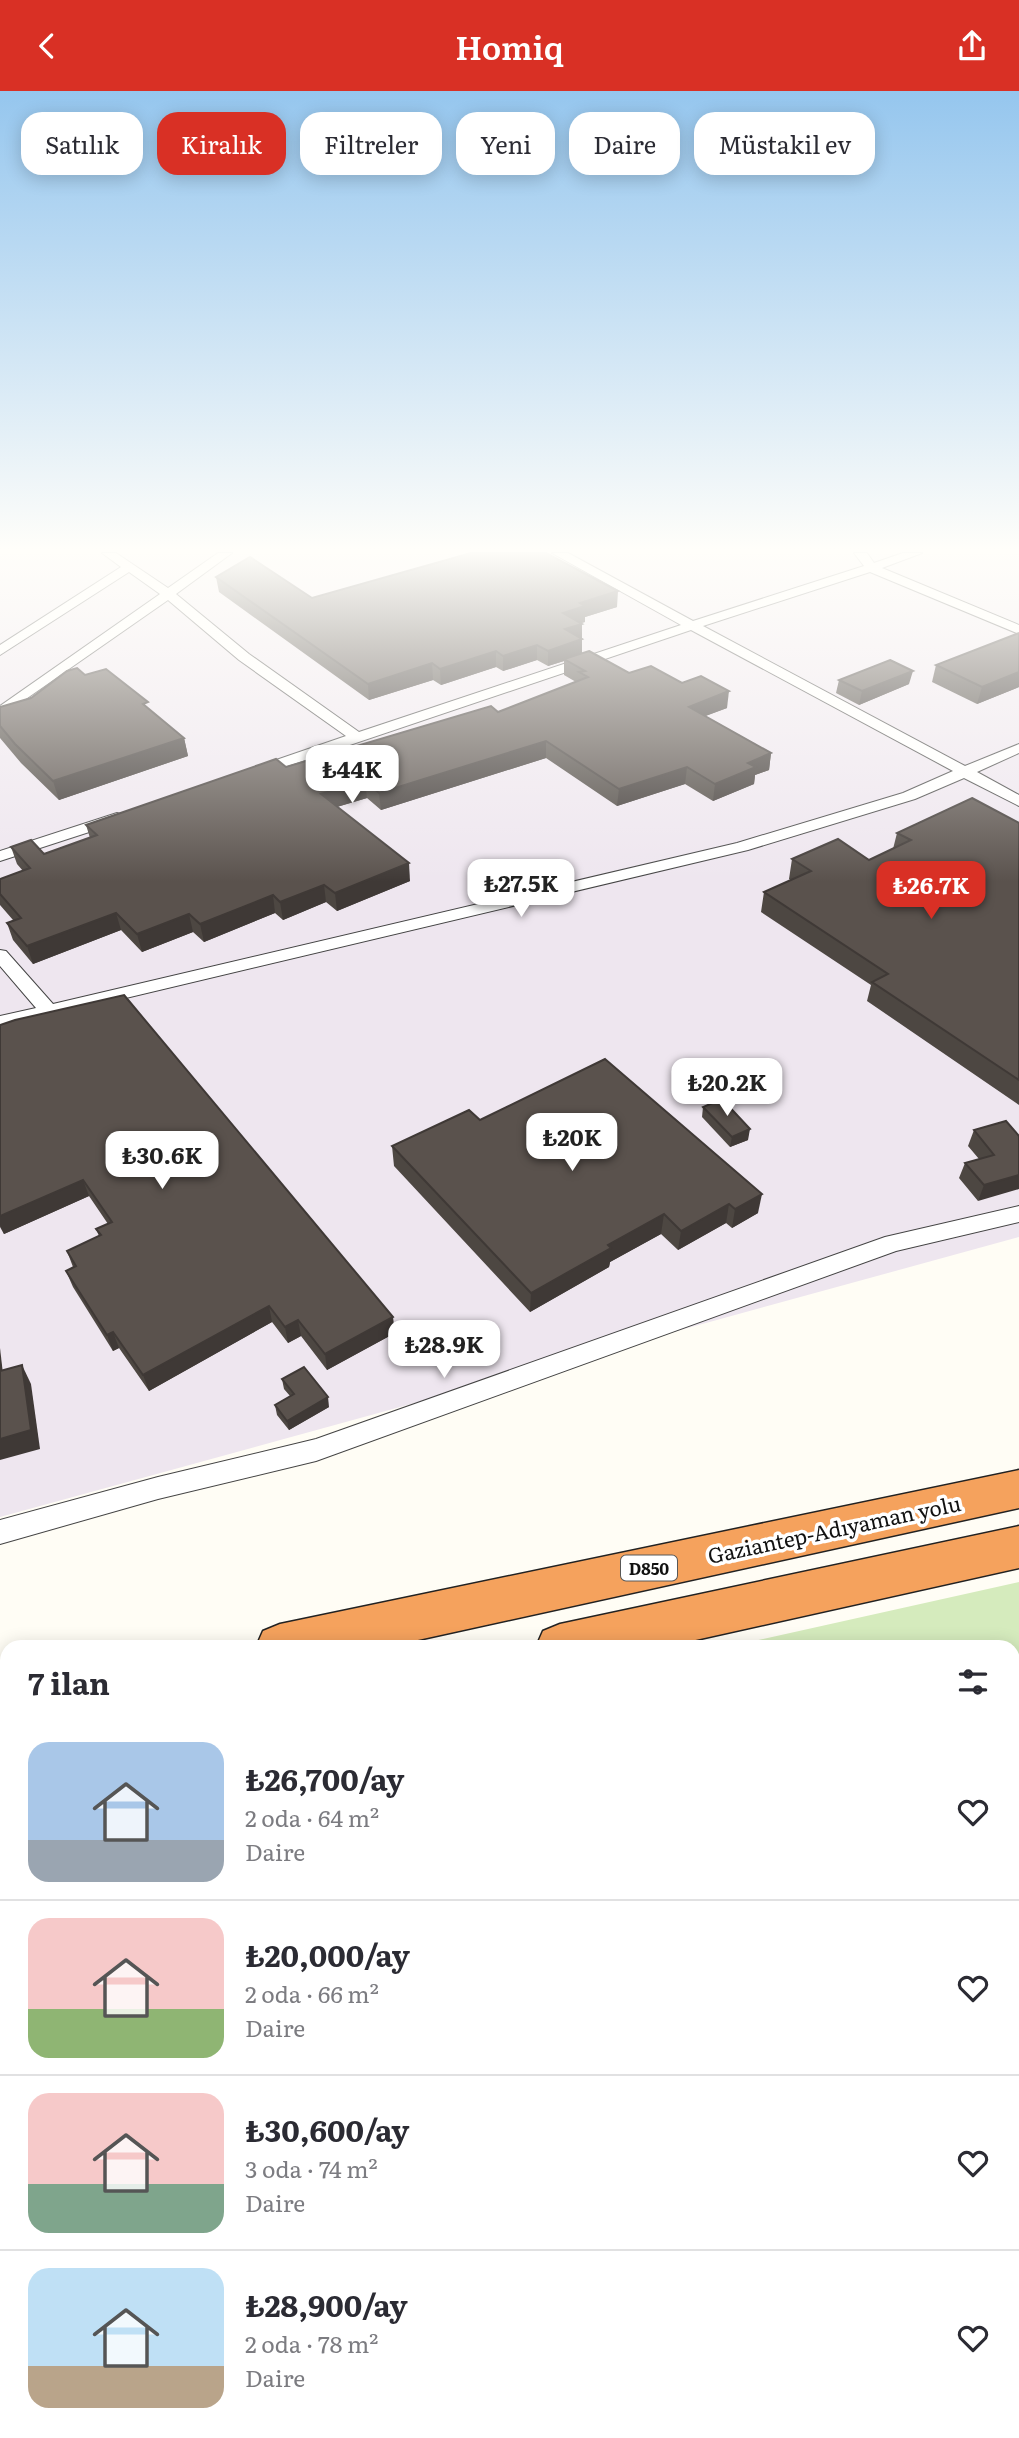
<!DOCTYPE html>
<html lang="tr">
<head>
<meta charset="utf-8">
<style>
  :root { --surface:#fff; --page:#f2f2f3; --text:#2b2b33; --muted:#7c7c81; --line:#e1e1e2; --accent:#d93025 }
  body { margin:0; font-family:Literata,serif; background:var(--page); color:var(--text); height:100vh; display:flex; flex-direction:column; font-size:26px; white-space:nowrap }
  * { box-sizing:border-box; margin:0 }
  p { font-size:23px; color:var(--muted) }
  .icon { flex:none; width:38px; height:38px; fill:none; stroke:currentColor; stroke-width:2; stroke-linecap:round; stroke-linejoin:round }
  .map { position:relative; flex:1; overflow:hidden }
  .side { position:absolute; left:0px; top:1549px; width:1020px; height:800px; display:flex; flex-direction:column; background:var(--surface); border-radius:21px 21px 0 0; box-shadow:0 4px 18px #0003 }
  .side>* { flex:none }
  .guide { position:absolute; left:21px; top:21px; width:978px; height:63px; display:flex; gap:14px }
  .price { position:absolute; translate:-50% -60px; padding:0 16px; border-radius:14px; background:#fff; color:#222; font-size:23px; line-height:46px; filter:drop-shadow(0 2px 4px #0008) }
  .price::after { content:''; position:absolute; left:50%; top:42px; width:21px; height:16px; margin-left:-10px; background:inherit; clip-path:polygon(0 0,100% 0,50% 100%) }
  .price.on { background:var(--accent); color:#fff }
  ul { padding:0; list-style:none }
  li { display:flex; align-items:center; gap:21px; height:175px; padding:0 28px }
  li+li { border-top:2px solid var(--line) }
  li span { display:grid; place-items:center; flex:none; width:196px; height:140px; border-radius:21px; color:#555 }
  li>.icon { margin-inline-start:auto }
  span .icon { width:84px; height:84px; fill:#fffc; stroke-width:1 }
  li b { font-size:30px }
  h2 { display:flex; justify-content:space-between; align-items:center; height:84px; padding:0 28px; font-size:30px }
  .chip { padding:0 24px; border-radius:21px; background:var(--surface); box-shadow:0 4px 18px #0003; font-size:24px; line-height:63px }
  .chip.on { background:var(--accent); color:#fff }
  header { display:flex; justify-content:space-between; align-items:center; height:91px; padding:0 28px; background:var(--accent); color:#fff; font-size:32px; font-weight:600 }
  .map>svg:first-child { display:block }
  .industrial { fill:#eee6ef }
  .green { fill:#d5ebbd }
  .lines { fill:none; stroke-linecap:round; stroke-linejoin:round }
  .street-casing { stroke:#444; stroke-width:2 }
  .secondary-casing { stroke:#333; stroke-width:2 }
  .highway-casing { stroke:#222; stroke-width:3 }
  .street { fill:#fff; fill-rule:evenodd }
  .secondary { fill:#fff6b0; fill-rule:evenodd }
  .highway { fill:#f5a25d; fill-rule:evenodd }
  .wall { fill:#4d4742 }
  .shaded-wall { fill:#3f3936 }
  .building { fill:#5a524d; stroke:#3f3936; stroke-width:2 }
  .labels { text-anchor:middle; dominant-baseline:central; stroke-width:7; stroke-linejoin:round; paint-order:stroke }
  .shield { fill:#fff; stroke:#585858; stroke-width:2 }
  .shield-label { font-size:16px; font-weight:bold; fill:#111 }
  .near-street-label { font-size:21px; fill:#111; stroke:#fff }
</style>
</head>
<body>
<header><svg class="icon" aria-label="back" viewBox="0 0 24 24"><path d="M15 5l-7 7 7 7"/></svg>Homiq<svg class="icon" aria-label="share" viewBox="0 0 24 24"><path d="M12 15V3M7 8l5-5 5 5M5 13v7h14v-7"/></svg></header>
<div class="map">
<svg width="1019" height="2347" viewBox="0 0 1019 2347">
  <rect width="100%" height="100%" fill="#fffdf5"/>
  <polygon class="industrial" points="0,462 1019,462 1019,1146 0,1426"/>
  <g class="green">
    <polygon points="1019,1491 1019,1630 1013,1631 1013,1556 727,1556"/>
    <polygon points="7,1714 7,1905 0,1907 0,1715"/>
  </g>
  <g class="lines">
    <defs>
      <g id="street">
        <polygon points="102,462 116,462 168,497 218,462 232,462 176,503 249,563 359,641 681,534 552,462 568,462 693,530 864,475 854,462 867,462 874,472 903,462 922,462 882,477 1019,534 1019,543 870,481 703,535 965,675 1019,653 1019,662 977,681 1019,704 1019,715 964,687 915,708 748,759 0,937 0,925 36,917 0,875 0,859 6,860 53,913 737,752 903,702 953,680 691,539 252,687 244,682 247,679 346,645 239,569 168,509 0,626 0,615 160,503 129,481 0,564 0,554 121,476"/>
        <polygon points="117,722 123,724 125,727 123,730 0,770 0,760"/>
        <polygon points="1019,1115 1019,1131 896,1160 316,1370 158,1408 0,1453 0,1429 158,1386 316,1348 885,1146"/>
        <polygon points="1013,1824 1019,1826 1019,1876 1013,1873"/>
        <polygon points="1019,2218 1019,2258 1013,2259 1013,2220"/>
        <polygon points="660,2342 715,2342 713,2347 658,2347"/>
      </g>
      <g id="secondary">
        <polygon points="1019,1657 1019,1699 1013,1700 1013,1658"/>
        <polygon points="7,1937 7,1985 0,1987 0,1939"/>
      </g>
      <g id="highway">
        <polygon points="1019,1379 1019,1417 386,1556 256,1556 263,1540 280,1533"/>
        <polygon points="1019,1435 1019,1477 664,1556 536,1556 543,1540 560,1533"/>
        <polygon points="7,1590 7,1638 0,1640 0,1592"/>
        <polygon points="7,1650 7,1702 0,1704 0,1652"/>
      </g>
    </defs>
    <use href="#street" class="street-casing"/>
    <use href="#secondary" class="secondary-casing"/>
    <use href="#highway" class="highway-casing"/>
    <use href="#street" class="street"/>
    <use href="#secondary" class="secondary"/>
    <use href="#highway" class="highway"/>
  </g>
  <g class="wall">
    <polygon points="216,486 312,507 617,516 585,526 585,531 580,532 582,533 582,562 629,582 727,617 705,625 771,662 769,679 755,684 754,693 713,710 685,693 617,715 546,667 381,719 367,707 337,716 410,790 337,820 326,811 283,829 275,822 204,851 193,841 142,861 121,839 33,873 13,849 7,832 13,829 0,814 0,788 23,780 17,773 11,756 44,763 90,747 86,734 286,676 498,621 576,591 564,584 564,570 548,575 537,569 503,580 496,576 441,594 433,589 369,609 219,501"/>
    <polygon points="1019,542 1019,596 977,613 932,591 936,574"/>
    <polygon points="85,584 149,618 184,647 188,665 59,709 21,672 0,647 0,616 31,607"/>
    <polygon points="839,589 909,593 859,614 836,602"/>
    <polygon points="1019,732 1019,1014 867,910 871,894 761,821 764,801 791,789 789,788 792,768 869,769 893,758 897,742"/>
    <polygon points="0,934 395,1242 327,1279 301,1245 288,1252 272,1231 149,1300 119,1257 113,1260 73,1196 66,1180 73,1176 67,1160 99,1145 96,1138 108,1133 89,1105 4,1143 0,1136"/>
    <polygon points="703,1016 748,1049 730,1056 702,1026"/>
    <polygon points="480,1029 758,1122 732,1137 726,1132 678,1159 661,1143 610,1171 609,1176 530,1221 394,1075 392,1055"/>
    <polygon points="974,1039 1019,1045 978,1110 959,1087 965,1072 979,1068 968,1055"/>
    <polygon points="282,1288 329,1316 289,1339 277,1324 275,1314 290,1305 284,1298"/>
  </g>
  <g class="shaded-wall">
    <polygon points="618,500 617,516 585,526 585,531 562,538 563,522 580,512"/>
    <polygon points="582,533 582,563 564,568 564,570 548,575 548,560 565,538"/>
    <polygon points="537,554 537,569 503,580 503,565"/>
    <polygon points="496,560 496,576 441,594 440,578"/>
    <polygon points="432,572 433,589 369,609 368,593"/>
    <polygon points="913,580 909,593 859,614 862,600"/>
    <polygon points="1019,581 1019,596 977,613 982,596"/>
    <polygon points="729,600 727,617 687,632 689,616"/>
    <polygon points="184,647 188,665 59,709 53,690"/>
    <polygon points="546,650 546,667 381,719 379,702"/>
    <polygon points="771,662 769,679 755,684 754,693 713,710 715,693 748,672"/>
    <polygon points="687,676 685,693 617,715 619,698"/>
    <polygon points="365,690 367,707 323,720 321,703"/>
    <polygon points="409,772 410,790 337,820 335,802"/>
    <polygon points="324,794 326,811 283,829 280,811"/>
    <polygon points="273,804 275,822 204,851 200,833"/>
    <polygon points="116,822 121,839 33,873 27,855"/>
    <polygon points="189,823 193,841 142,861 137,843"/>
    <polygon points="750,1038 748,1049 730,1056 732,1046"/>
    <polygon points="1019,1084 1019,1098 978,1110 984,1094"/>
    <polygon points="83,1089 89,1105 4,1143 0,1134 0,1125"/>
    <polygon points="762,1103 758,1122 732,1137 735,1118"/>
    <polygon points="729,1113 726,1132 678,1159 681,1140"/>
    <polygon points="664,1123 661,1143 610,1171 609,1176 530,1221 531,1202 608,1154"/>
    <polygon points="269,1215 272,1231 149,1300 143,1284"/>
    <polygon points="393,1226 395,1242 327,1279 325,1263"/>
    <polygon points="298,1229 301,1245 288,1252 285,1236"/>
    <polygon points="113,1241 119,1257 113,1260 107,1244"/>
    <polygon points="0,1257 5,1300 0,1289"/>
    <polygon points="22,1274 31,1293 40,1358 0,1369 0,1348"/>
    <polygon points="328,1306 329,1316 289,1339 287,1330"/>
    <polygon points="7,2271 7,2342 14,2342 15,2347 0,2347 0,2274"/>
    <rect x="190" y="2342" width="8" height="5"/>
  </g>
  <g class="building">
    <polygon points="471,462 546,462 618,500 580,512 585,515 563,522 582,533 565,538 582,548 548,560 537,554 503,565 496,560 440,578 432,572 368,593 216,486 250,466 312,507"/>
    <polygon points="1019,542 1019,581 982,596 936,574"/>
    <polygon points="589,560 629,582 651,575 682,592 701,585 729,600 689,616 771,662 748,672 756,676 715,693 687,676 619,698 546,650 379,702 365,690 321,703 409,772 335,802 324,794 280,811 273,804 200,833 189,823 137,843 116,822 27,855 7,832 21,827 0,803 0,788 30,777 11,756 31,749 44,763 97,744 86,734 276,668 286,676 491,615 498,621 588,586 579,581 585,580 564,568"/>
    <polygon points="890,569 913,580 862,600 839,589"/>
    <polygon points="77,577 85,584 106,578 148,611 143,613 184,647 53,690 15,653 0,635 0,616 31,607 67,580"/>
    <polygon points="972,707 1019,732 1019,989 872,891 888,883 764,801 811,780 792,768 838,748 869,769 911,749 897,742"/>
    <polygon points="124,904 393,1226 325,1263 298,1229 285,1236 269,1215 143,1284 113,1241 107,1244 66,1180 76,1175 67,1160 101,1144 96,1138 112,1131 83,1089 0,1125 0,934 15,929"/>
    <polygon points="605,968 762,1103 735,1118 729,1113 681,1140 664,1123 608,1154 611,1157 531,1202 392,1055 469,1019 480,1029"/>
    <polygon points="722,1008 750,1038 732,1046 703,1016"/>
    <polygon points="1006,1030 1019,1045 1019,1084 984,1094 965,1072 994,1064 974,1039"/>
    <polygon points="22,1274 31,1339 0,1348 0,1280"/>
    <polygon points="304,1276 328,1306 287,1330 275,1314 294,1303 282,1288"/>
    <polygon points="7,2012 7,2271 0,2274 0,2014"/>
    <rect x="87" y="2342" width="103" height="5"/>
    <polygon points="265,2342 306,2342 292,2347 266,2347"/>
  </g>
  <linearGradient id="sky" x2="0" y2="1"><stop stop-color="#95c6ee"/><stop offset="0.58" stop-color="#fffefa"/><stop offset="1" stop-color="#fffefa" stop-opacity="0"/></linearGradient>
  <rect width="1019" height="791" fill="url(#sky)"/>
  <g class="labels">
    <rect class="shield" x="621" y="1464.5" width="56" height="25" rx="5"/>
    <g class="shield-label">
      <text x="649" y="1477">D850</text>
    </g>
    <g class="near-street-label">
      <text transform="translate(834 1437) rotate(-12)">Gaziantep-Adıyaman yolu</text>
    </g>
  </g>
</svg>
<b class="price" style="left:352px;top:714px">₺44K</b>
<b class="price" style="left:521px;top:828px">₺27.5K</b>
<b class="price on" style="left:931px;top:830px">₺26.7K</b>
<b class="price" style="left:727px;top:1027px">₺20.2K</b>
<b class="price" style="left:572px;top:1082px">₺20K</b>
<b class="price" style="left:162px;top:1100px">₺30.6K</b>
<b class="price" style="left:444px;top:1289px">₺28.9K</b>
<div class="guide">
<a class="chip">Satılık</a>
<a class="chip on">Kiralık</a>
<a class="chip">Filtreler</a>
<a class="chip">Yeni</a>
<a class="chip">Daire</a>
<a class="chip">Müstakil ev</a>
</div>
<section class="side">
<h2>7 ilan<svg class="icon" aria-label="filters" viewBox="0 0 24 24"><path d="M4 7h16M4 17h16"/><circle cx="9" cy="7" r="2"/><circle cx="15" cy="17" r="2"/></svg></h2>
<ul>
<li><span style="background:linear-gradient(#a9c7e8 70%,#9aa5b1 0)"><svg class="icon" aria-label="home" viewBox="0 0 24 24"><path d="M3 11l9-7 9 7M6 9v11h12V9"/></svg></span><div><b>₺26,700/ay</b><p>2 oda · 64 m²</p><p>Daire</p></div><svg class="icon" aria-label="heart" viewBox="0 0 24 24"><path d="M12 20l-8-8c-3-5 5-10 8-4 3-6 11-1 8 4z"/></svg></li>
<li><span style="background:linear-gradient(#f6c9c9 65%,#8fb573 0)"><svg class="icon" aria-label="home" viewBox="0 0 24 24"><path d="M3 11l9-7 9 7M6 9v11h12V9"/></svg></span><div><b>₺20,000/ay</b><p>2 oda · 66 m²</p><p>Daire</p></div><svg class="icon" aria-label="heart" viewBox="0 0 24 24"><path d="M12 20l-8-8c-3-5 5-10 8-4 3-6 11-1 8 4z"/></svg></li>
<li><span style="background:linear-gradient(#f6c9c9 65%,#7fa58c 0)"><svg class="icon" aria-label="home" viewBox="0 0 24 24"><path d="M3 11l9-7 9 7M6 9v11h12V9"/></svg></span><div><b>₺30,600/ay</b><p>3 oda · 74 m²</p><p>Daire</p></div><svg class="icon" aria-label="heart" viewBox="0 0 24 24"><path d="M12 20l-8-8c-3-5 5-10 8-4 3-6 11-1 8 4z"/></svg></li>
<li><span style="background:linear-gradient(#bfe0f5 70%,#b9a48a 0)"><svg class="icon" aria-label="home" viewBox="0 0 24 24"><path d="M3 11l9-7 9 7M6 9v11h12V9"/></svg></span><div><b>₺28,900/ay</b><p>2 oda · 78 m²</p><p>Daire</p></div><svg class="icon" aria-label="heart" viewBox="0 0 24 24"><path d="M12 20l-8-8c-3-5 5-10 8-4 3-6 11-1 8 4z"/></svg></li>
</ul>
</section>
</div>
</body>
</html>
